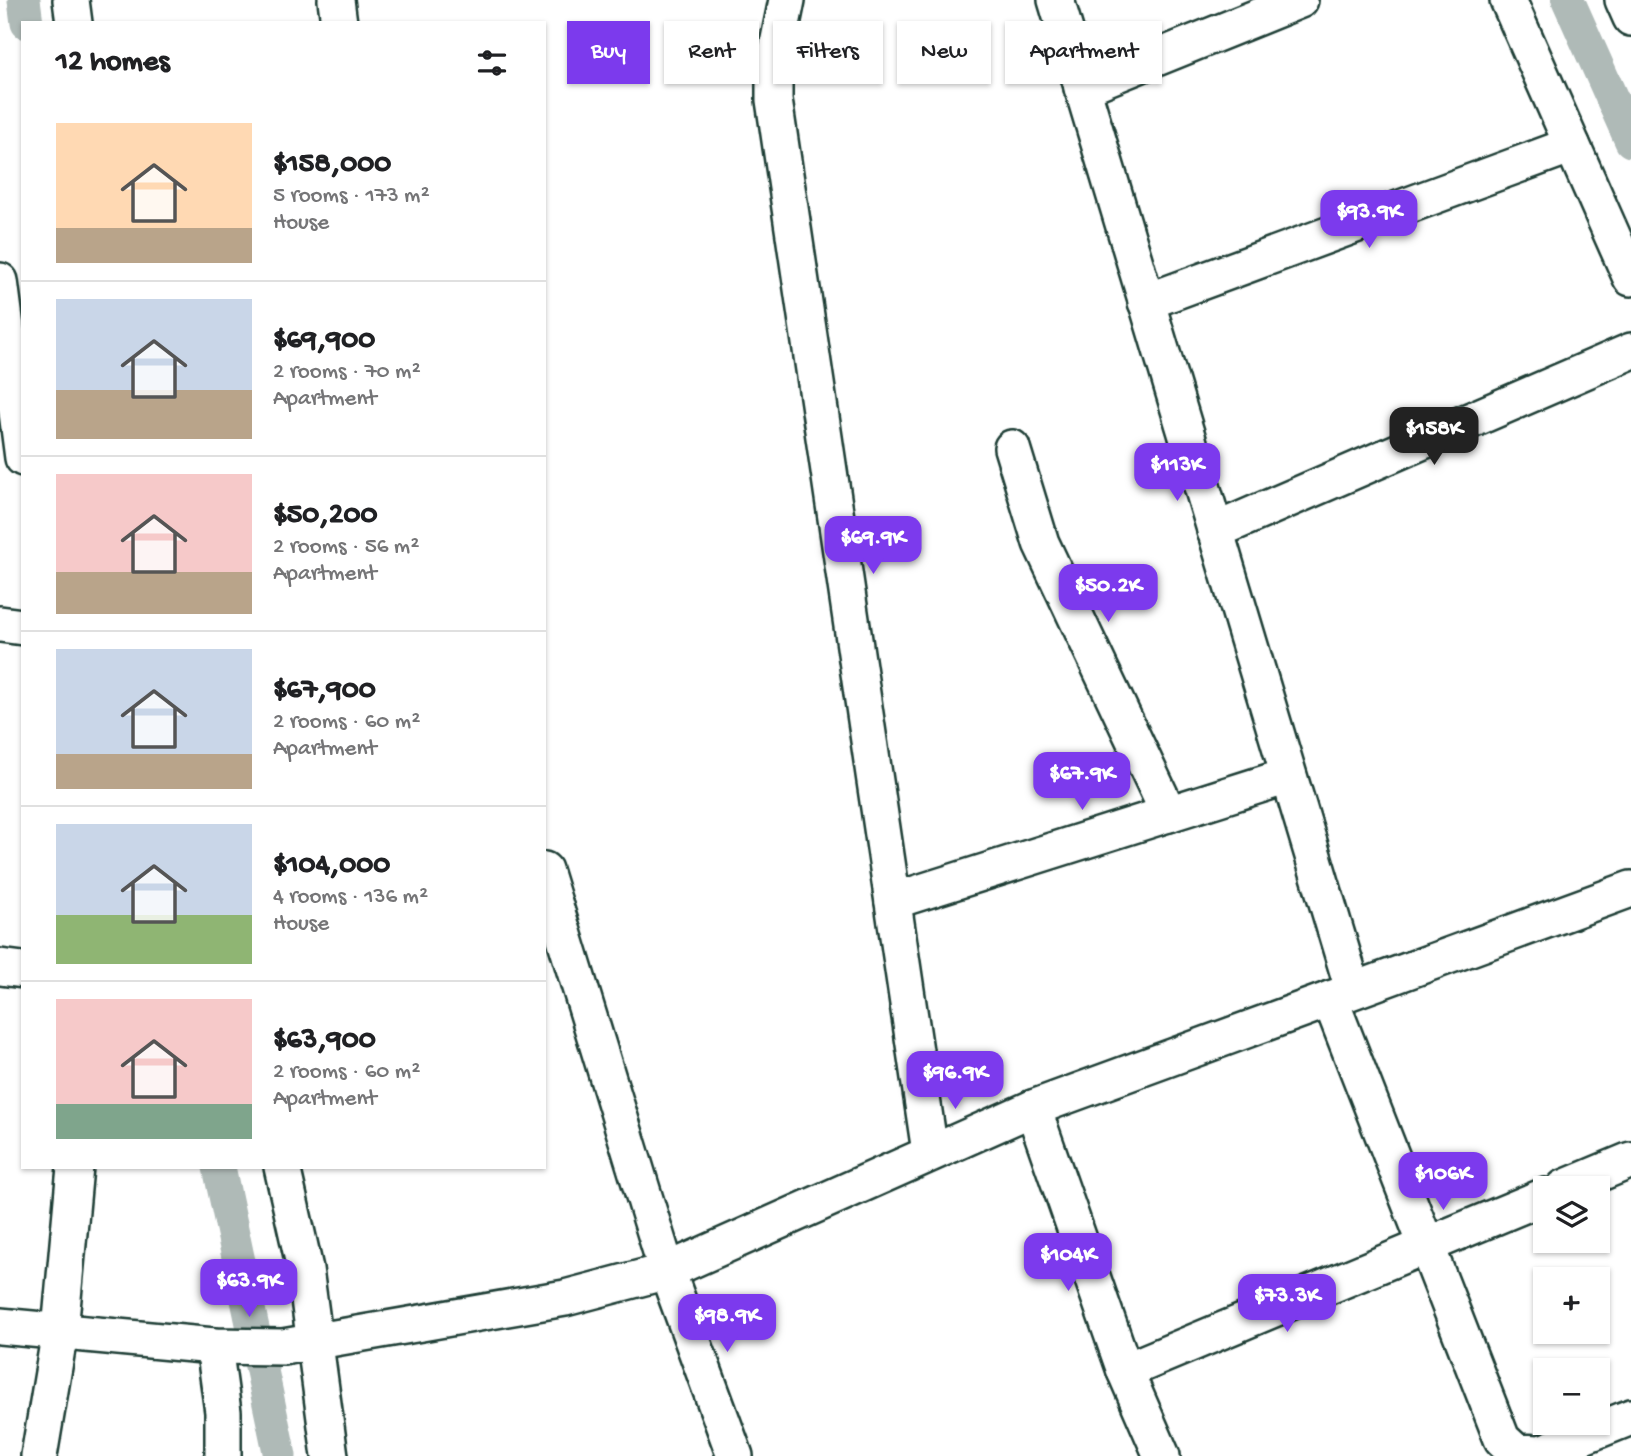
<!DOCTYPE html>
<html lang="en">
<head>
<meta charset="utf-8">
<style>
  :root { --surface:#fff; --page:#f2f2f2; --text:#202124; --muted:#757577; --line:#e0e0e0; --accent:#7c3aed }
  body { margin:0; font-family:"Gochi Hand",sans-serif; background:var(--page); color:var(--text); height:100vh; display:flex; flex-direction:column; font-size:26px; white-space:nowrap }
  * { box-sizing:border-box; margin:0 }
  p { font-size:23px; color:var(--muted) }
  .icon { flex:none; width:38px; height:38px; fill:none; stroke:currentColor; stroke-width:2; stroke-linecap:round; stroke-linejoin:round }
  .map { position:relative; flex:1; overflow:hidden }
  .details { position:absolute; left:21px; top:21px; width:525px; height:1148px; display:flex; flex-direction:column; background:var(--surface); border-radius:0px; box-shadow:0 2px 5px #0004 }
  .details>* { flex:none }
  .hud { position:absolute; left:567px; top:21px; width:665px; height:63px; display:flex; gap:14px }
  .fabs { position:absolute; left:1533px; top:1176px; display:grid; gap:14px }
  .fabs a { display:grid; place-items:center; width:77px; height:77px; border-radius:0px; background:var(--surface); box-shadow:0 2px 5px #0004; font-size:35px }
  .price { position:absolute; translate:-50% -60px; padding:0 16px; border-radius:14px; background:var(--accent); color:#fff; font-size:23px; line-height:46px; filter:drop-shadow(0 2px 4px #0008) }
  .price::after { content:''; position:absolute; left:50%; top:42px; width:21px; height:16px; margin-left:-10px; background:inherit; clip-path:polygon(0 0,100% 0,50% 100%) }
  .price.current { background:#222; color:#fff }
  ul { padding:0; list-style:none }
  li { display:flex; align-items:center; gap:21px; height:175px; padding:0 35px }
  li+li { border-top:2px solid var(--line) }
  li span { display:grid; place-items:center; flex:none; width:196px; height:140px; border-radius:0px; color:#555 }
  li>.icon { margin-inline-start:auto }
  span .icon { width:84px; height:84px; fill:#fffc; stroke-width:1 }
  li b { font-size:30px }
  h2 { display:flex; justify-content:space-between; align-items:center; height:84px; padding:0 35px; font-size:30px }
  .pill { padding:0 24px; border-radius:0px; background:var(--surface); box-shadow:0 2px 5px #0004; font-size:24px; line-height:63px }
  .pill.current { background:var(--accent); color:#fff }
  .map>svg:first-child { display:block }
  .lines { fill:none; stroke-linecap:round; stroke-linejoin:round }
  .canal { stroke:#afbab7; stroke-width:33 }
  .minor-casing { stroke:#1f3d34; stroke-width:40 }
  .minor { stroke:#fff; stroke-width:35 }
</style>
</head>
<body>
<div class="map">
<svg width="1631" height="1456" viewBox="0 0 1631 1456">
  <rect width="100%" height="100%" fill="#fff"/>
  <filter id="ink" filterUnits="userSpaceOnUse"><feTurbulence type="fractalNoise" baseFrequency=".0143" numOctaves="2"/><feDisplacementMap in="SourceGraphic" scale="14" xChannelSelector="R" yChannelSelector="G"/><feConvolveMatrix kernelMatrix="1 2 1 2 8 2 1 2 1" color-interpolation-filters="sRGB"/></filter>
  <g filter="url(#ink)">
    <g class="lines">
      <g class="canal">
        <polyline points="24,0 27,23"/>
        <polyline points="1568,0 1631,141"/>
        <polyline points="219,1167 280,1456"/>
      </g>
      <defs>
        <g id="minor">
          <polyline points="71,0 74,23"/>
          <polyline points="336,0 339,23"/>
          <polyline points="787,0 774,64 774,100 930,1152"/>
          <polyline points="1056,0 1353,989"/>
          <polyline points="1508,0 1631,278"/>
          <polyline points="1623,0 1631,18"/>
          <polyline points="1082,88 1300,0"/>
          <polyline points="0,281 23,458"/>
          <polyline points="1146,302 1572,145"/>
          <polyline points="1012,448 1041,543 1169,814"/>
          <polyline points="1215,531 1631,351"/>
          <polyline points="0,624 23,627"/>
          <polyline points="544,870 667,1271 735,1456"/>
          <polyline points="893,901 1288,776"/>
          <polyline points="0,967 23,970"/>
          <polyline points="1330,999 1502,1439 1516,1452 1541,1453 1631,1417"/>
          <polyline points="1033,1108 1125,1371 1162,1456"/>
          <polyline points="282,1167 305,1269 330,1456"/>
          <polyline points="1564,1188 1631,1160"/>
          <polyline points="0,1326 214,1346 283,1347 565,1298 667,1271 1033,1108 1631,889"/>
          <polyline points="214,1346 223,1412 223,1456"/>
          <polyline points="1125,1371 1545,1196"/>
          <polyline points="39,1456 60,1331 75,1167"/>
        </g>
      </defs>
      <use href="#minor" class="minor-casing"/>
      <use href="#minor" class="minor"/>
    </g>
  </g>
</svg>
<div class="fabs">
<a><svg class="icon" aria-label="layers" viewBox="0 0 24 24"><path d="M12 4l9 5-9 5-9-5zM3 14l9 5 9-5"/></svg></a>
<a>+</a>
<a>−</a>
</div>
<b class="price" style="left:1369px;top:250px">$93.9K</b>
<b class="price current" style="left:1434px;top:467px">$158K</b>
<b class="price" style="left:1177px;top:503px">$113K</b>
<b class="price" style="left:873px;top:576px">$69.9K</b>
<b class="price" style="left:1108px;top:624px">$50.2K</b>
<b class="price" style="left:1082px;top:812px">$67.9K</b>
<b class="price" style="left:955px;top:1111px">$96.9K</b>
<b class="price" style="left:1443px;top:1212px">$106K</b>
<b class="price" style="left:1068px;top:1293px">$104K</b>
<b class="price" style="left:249px;top:1319px">$63.9K</b>
<b class="price" style="left:1287px;top:1334px">$73.3K</b>
<b class="price" style="left:727px;top:1354px">$98.9K</b>
<div class="hud">
<a class="pill current">Buy</a>
<a class="pill">Rent</a>
<a class="pill">Filters</a>
<a class="pill">New</a>
<a class="pill">Apartment</a>
</div>
<section class="details">
<h2>12 homes<svg class="icon" aria-label="filters" viewBox="0 0 24 24"><path d="M4 7h16M4 17h16"/><circle cx="9" cy="7" r="2"/><circle cx="15" cy="17" r="2"/></svg></h2>
<ul>
<li><span style="background:linear-gradient(#ffd9b3 75%,#b9a48a 0)"><svg class="icon" aria-label="home" viewBox="0 0 24 24"><path d="M3 11l9-7 9 7M6 9v11h12V9"/></svg></span><div><b>$158,000</b><p>5 rooms · 173 m²</p><p>House</p></div></li>
<li><span style="background:linear-gradient(#c9d6e8 65%,#b9a48a 0)"><svg class="icon" aria-label="home" viewBox="0 0 24 24"><path d="M3 11l9-7 9 7M6 9v11h12V9"/></svg></span><div><b>$69,900</b><p>2 rooms · 70 m²</p><p>Apartment</p></div></li>
<li><span style="background:linear-gradient(#f6c9c9 70%,#b9a48a 0)"><svg class="icon" aria-label="home" viewBox="0 0 24 24"><path d="M3 11l9-7 9 7M6 9v11h12V9"/></svg></span><div><b>$50,200</b><p>2 rooms · 56 m²</p><p>Apartment</p></div></li>
<li><span style="background:linear-gradient(#c9d6e8 75%,#b9a48a 0)"><svg class="icon" aria-label="home" viewBox="0 0 24 24"><path d="M3 11l9-7 9 7M6 9v11h12V9"/></svg></span><div><b>$67,900</b><p>2 rooms · 60 m²</p><p>Apartment</p></div></li>
<li><span style="background:linear-gradient(#c9d6e8 65%,#8fb573 0)"><svg class="icon" aria-label="home" viewBox="0 0 24 24"><path d="M3 11l9-7 9 7M6 9v11h12V9"/></svg></span><div><b>$104,000</b><p>4 rooms · 136 m²</p><p>House</p></div></li>
<li><span style="background:linear-gradient(#f6c9c9 75%,#7fa58c 0)"><svg class="icon" aria-label="home" viewBox="0 0 24 24"><path d="M3 11l9-7 9 7M6 9v11h12V9"/></svg></span><div><b>$63,900</b><p>2 rooms · 60 m²</p><p>Apartment</p></div></li>
</ul>
</section>
</div>
</body>
</html>
